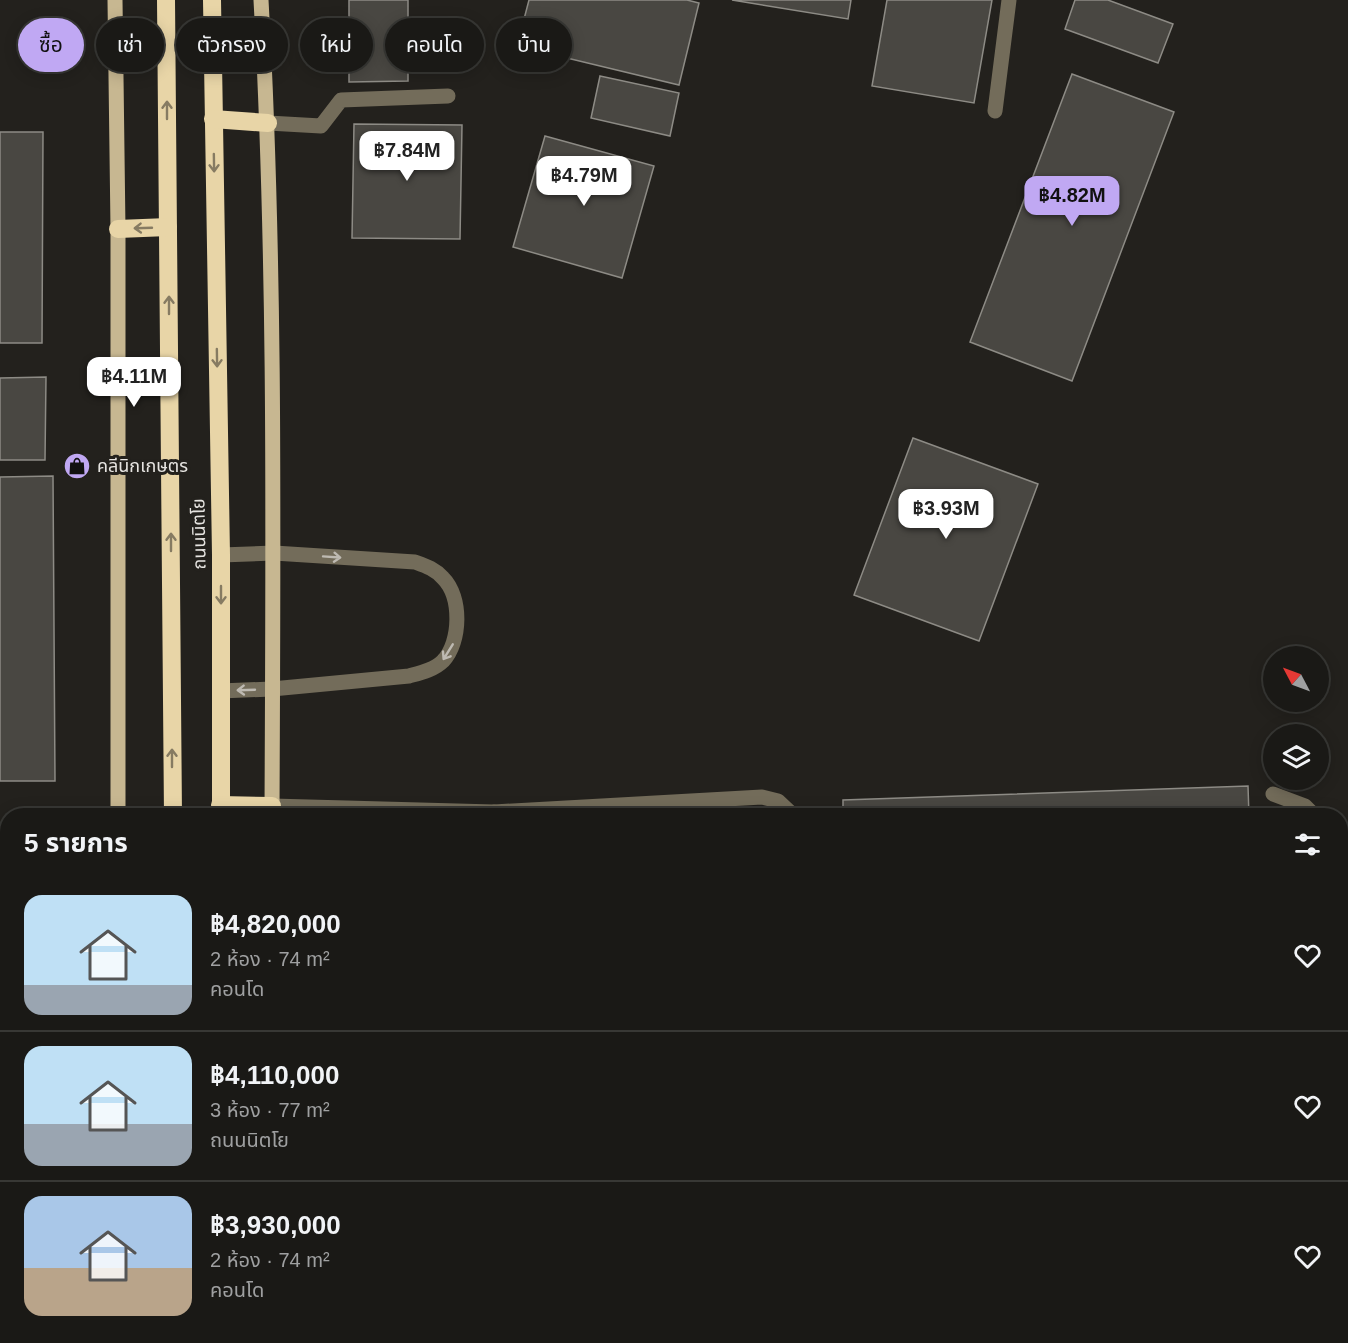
<!DOCTYPE html>
<html lang="th">
<head>
<meta charset="utf-8">
<style>
  :root { --surface:#1a1916; --page:#272623; --text:#f1f3f6; --muted:#9fa0a1; --line:#383835; --accent:#c0a8f3 }
  body { margin:0; font-family:Arial,"Noto Sans Thai",sans-serif; background:var(--page); color:var(--text); height:100vh; display:flex; flex-direction:column; font-size:22px; white-space:nowrap }
  * { box-sizing:border-box; margin:0 }
  p { font-size:20px; color:var(--muted) }
  .icon { flex:none; width:33px; height:33px; fill:none; stroke:currentColor; stroke-width:2; stroke-linecap:round; stroke-linejoin:round }
  .map { position:relative; flex:1; overflow:hidden }
  .details { position:absolute; left:0px; top:808px; width:1348px; height:536px; display:flex; flex-direction:column; background:var(--surface); border-radius:24px 24px 0 0; box-shadow:0 3px 15px #0003,0 0 0 2px var(--line) }
  .details>* { flex:none }
  .hud { position:absolute; left:18px; top:18px; width:600px; height:54px; display:flex; gap:12px }
  .needle { width:39px; rotate:311deg }
  .buttons { position:absolute; left:1263px; top:646px; display:grid; gap:12px }
  .buttons a { display:grid; place-items:center; width:66px; height:66px; border-radius:50%; background:var(--surface); box-shadow:0 3px 15px #0003,0 0 0 2px var(--line); font-size:30px }
  .price { position:absolute; translate:-50% -51px; padding:0 14px; border-radius:12px; background:#fff; color:#222; font-size:20px; line-height:39px; filter:drop-shadow(0 2px 3px #0008) }
  .price::after { content:''; position:absolute; left:50%; top:36px; width:18px; height:14px; margin-left:-9px; background:inherit; clip-path:polygon(0 0,100% 0,50% 100%) }
  .price.current { background:var(--accent); color:#111 }
  ul { padding:0; list-style:none }
  li { display:flex; align-items:center; gap:18px; height:150px; padding:0 24px }
  li+li { border-top:2px solid var(--line) }
  li span { display:grid; place-items:center; flex:none; width:168px; height:120px; border-radius:18px; color:#555 }
  li>.icon { margin-inline-start:auto }
  span .icon { width:72px; height:72px; fill:#fffc; stroke-width:1 }
  li b { font-size:26px }
  h2 { display:flex; justify-content:space-between; align-items:center; height:72px; padding:0 24px; font-size:26px }
  .chip { padding:0 21px; border-radius:27px; background:var(--surface); box-shadow:0 3px 15px #0003,0 0 0 2px var(--line); font-size:21px; line-height:54px }
  .chip.current { background:var(--accent); color:#111 }
  .map>svg:first-child { display:block }
  .building { fill:#494742; stroke:#8d8b85; stroke-width:1.5 }
  .lines { fill:none; stroke-linecap:round; stroke-linejoin:round }
  .minor { stroke:#736c5a; stroke-width:15 }
  .major { stroke:#c7b791; stroke-width:15 }
  .highway { stroke:#e8d5a7; stroke-width:18 }
  .oneway { stroke:#867b62 }
  .oneway2 { stroke:#bebab2 }
  .labels { text-anchor:middle; dominant-baseline:central; stroke-width:6; stroke-linejoin:round; paint-order:stroke }
  .poi-label { font-size:18px; fill:#e6e4e1; stroke:#23211d; text-anchor:start }
  .street-label { font-size:18px; fill:#e6e4e1; stroke:#23211d }
</style>
</head>
<body>
<div class="map">
<svg width="1348" height="1343" viewBox="0 0 1348 1343">
  <rect width="100%" height="100%" fill="#23211d"/>
  <g class="building">
    <polygon points="349,0 408,0 408,81 349,82"/>
    <polygon points="529,0 687,0 699,3 679,85 517,46"/>
    <polygon points="732,0 851,0 848,19"/>
    <polygon points="887,0 992,0 974,103 872,86"/>
    <polygon points="1075,0 1108,0 1173,24 1158,63 1065,29"/>
    <polygon points="1072,74 1174,112 1072,381 970,342"/>
    <polygon points="600,76 679,93 670,136 591,118"/>
    <polygon points="354,124 462,125 460,239 352,238"/>
    <polygon points="0,132 43,132 42,343 0,343"/>
    <polygon points="545,136 654,166 622,278 513,247"/>
    <polygon points="46,377 45,460 0,460 0,378"/>
    <polygon points="913,438 1038,484 979,641 854,595"/>
    <polygon points="53,476 55,781 0,781 0,477"/>
    <polygon points="1248,786 1249,816 843,816 843,800"/>
  </g>
  <g class="lines">
    <g class="minor">
      <polyline points="995,111 1009,0"/>
      <polyline points="268,123 321,126 341,100 448,96"/>
      <path d="M220 691 272 689 409 676C420 673 434 670 443 661 461 642 462 597 443 578 435 569 426 566 415 562L274 553 221 555"/>
      <polyline points="1273,794 1305,806 1315,816"/>
      <polyline points="272,806 494,812 494,816"/>
      <polyline points="494,812 762,797 778,801 794,816"/>
      <polyline points="1341,850 1348,865"/>
      <polyline points="1341,1134 1344,1130 1348,1101"/>
    </g>
    <g class="major">
      <polyline points="115,0 118,229 118,816"/>
      <path d="M261 0C276 272 273 544 272 816"/>
      <polyline points="120,1336 120,1343"/>
      <polyline points="273,1336 273,1343"/>
    </g>
    <g class="highway">
      <polyline points="166,0 173,816"/>
      <polyline points="212,0 221,555 221,816"/>
      <polyline points="213,119 268,123"/>
      <polyline points="118,229 168,227"/>
      <polyline points="220,805 272,806"/>
      <polyline points="177,1336 177,1343"/>
      <polyline points="226,1336 226,1343"/>
    </g>
  </g>
  <defs><path id="oneway-shaft" d="M-6 0H5M1.5-3L5.5 0L1.5 3" fill="none" stroke-width="1.6" stroke-linecap="round" stroke-linejoin="round" transform="scale(1.5)"/></defs>
  <g class="oneway">
    <use href="#oneway-shaft" transform="translate(167 110) rotate(-90)"/>
    <use href="#oneway-shaft" transform="translate(214 163) rotate(89)"/>
    <use href="#oneway-shaft" transform="translate(143 228) rotate(178)"/>
    <use href="#oneway-shaft" transform="translate(169 305) rotate(-90)"/>
    <use href="#oneway-shaft" transform="translate(217 358) rotate(89)"/>
    <use href="#oneway-shaft" transform="translate(171 542) rotate(-90)"/>
    <use href="#oneway-shaft" transform="translate(221 595) rotate(90)"/>
    <use href="#oneway-shaft" transform="translate(172 758) rotate(-90)"/>
  </g>
  <g class="oneway2">
    <use href="#oneway-shaft" transform="translate(332 557) rotate(4)"/>
    <use href="#oneway-shaft" transform="translate(448 652) rotate(122)"/>
    <use href="#oneway-shaft" transform="translate(246 690) rotate(178)"/>
  </g>
  <defs>
    <symbol id="shop-disc" viewBox="-11 -11 22 22"><circle r="9.5" fill="#c0a8f3" stroke="#23211d"/><path d="M-5-2.5h2.3a2.7 3.5 0 0 1 5.4 0H5L5.5 6h-11ZM-1.5-2.5h3a1.5 2.3 0 0 0-3 0Z" fill="#111"/></symbol>
  </defs>
  <g fill-rule="evenodd">
    <use href="#shop-disc" x="62" y="451" width="30" height="30"/>
  </g>
  <g class="labels">
    <g class="poi-label">
      <text x="97" y="466">คลีนิกเกษตร</text>
    </g>
    <g class="street-label">
      <text transform="translate(199 534) rotate(-91)">ถนนนิตโย</text>
    </g>
  </g>
</svg>
<div class="buttons">
<a><svg class="needle" viewBox="-14 -14 28 28"><path d="M0-13l5 13h-10z" fill="#e53935"/><path d="M0 13l5-13h-10z" fill="#9fa0a1"/></svg></a>
<a><svg class="icon" aria-label="layers" viewBox="0 0 24 24"><path d="M12 4l9 5-9 5-9-5zM3 14l9 5 9-5"/></svg></a>
</div>
<b class="price" style="left:407px;top:182px">฿7.84M</b>
<b class="price" style="left:584px;top:207px">฿4.79M</b>
<b class="price current" style="left:1072px;top:227px">฿4.82M</b>
<b class="price" style="left:134px;top:408px">฿4.11M</b>
<b class="price" style="left:946px;top:540px">฿3.93M</b>
<div class="hud">
<a class="chip current">ซื้อ</a>
<a class="chip">เช่า</a>
<a class="chip">ตัวกรอง</a>
<a class="chip">ใหม่</a>
<a class="chip">คอนโด</a>
<a class="chip">บ้าน</a>
</div>
<section class="details">
<h2>5 รายการ<svg class="icon" aria-label="filters" viewBox="0 0 24 24"><path d="M4 7h16M4 17h16"/><circle cx="9" cy="7" r="2"/><circle cx="15" cy="17" r="2"/></svg></h2>
<ul>
<li><span style="background:linear-gradient(#bfe0f5 75%,#9aa5b1 0)"><svg class="icon" aria-label="home" viewBox="0 0 24 24"><path d="M3 11l9-7 9 7M6 9v11h12V9"/></svg></span><div><b>฿4,820,000</b><p>2 ห้อง · 74 m²</p><p>คอนโด</p></div><svg class="icon" aria-label="heart" viewBox="0 0 24 24"><path d="M12 20l-8-8c-3-5 5-10 8-4 3-6 11-1 8 4z"/></svg></li>
<li><span style="background:linear-gradient(#bfe0f5 65%,#9aa5b1 0)"><svg class="icon" aria-label="home" viewBox="0 0 24 24"><path d="M3 11l9-7 9 7M6 9v11h12V9"/></svg></span><div><b>฿4,110,000</b><p>3 ห้อง · 77 m²</p><p>ถนนนิตโย</p></div><svg class="icon" aria-label="heart" viewBox="0 0 24 24"><path d="M12 20l-8-8c-3-5 5-10 8-4 3-6 11-1 8 4z"/></svg></li>
<li><span style="background:linear-gradient(#a9c7e8 60%,#b9a48a 0)"><svg class="icon" aria-label="home" viewBox="0 0 24 24"><path d="M3 11l9-7 9 7M6 9v11h12V9"/></svg></span><div><b>฿3,930,000</b><p>2 ห้อง · 74 m²</p><p>คอนโด</p></div><svg class="icon" aria-label="heart" viewBox="0 0 24 24"><path d="M12 20l-8-8c-3-5 5-10 8-4 3-6 11-1 8 4z"/></svg></li>
</ul>
</section>
</div>
</body>
</html>
